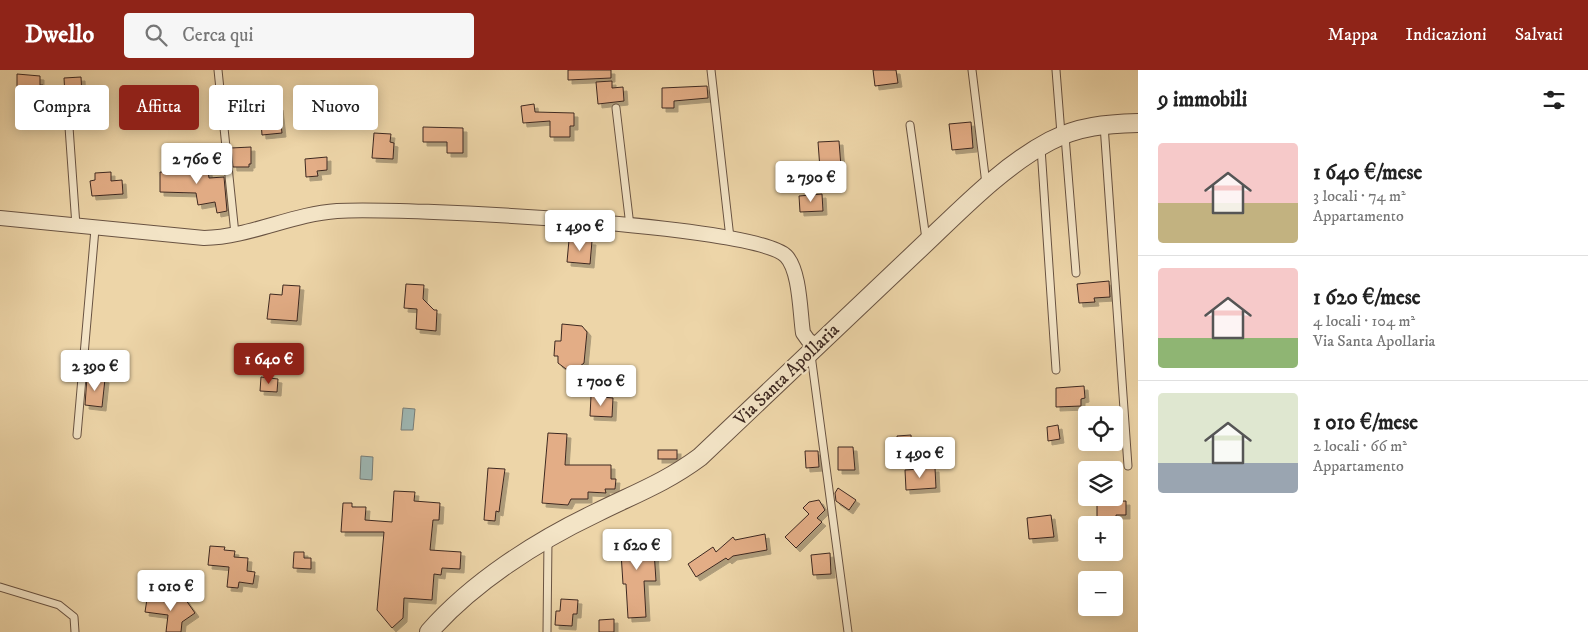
<!DOCTYPE html>
<html lang="it">
<head>
<meta charset="utf-8">
<style>
  :root { --surface:#fff; --page:#f6f6f6; --text:#222; --muted:#767676; --line:#e0e0e0; --accent:#8f2418 }
  body { margin:0; font-family:"IM FELL DW Pica",serif; background:var(--page); color:var(--text); height:100vh; display:flex; flex-direction:column; font-size:19px; white-space:nowrap }
  * { box-sizing:border-box; margin:0 }
  p { font-size:16px; color:var(--muted) }
  .icon { flex:none; width:28px; height:28px; fill:none; stroke:currentColor; stroke-width:2; stroke-linecap:round; stroke-linejoin:round }
  .map { position:relative; flex:1; overflow:hidden }
  .drawer { display:flex; flex-direction:column; background:var(--surface); width:450px }
  .drawer>* { flex:none }
  .top-card { position:absolute; left:15px; top:15px; width:475px; height:45px; display:flex; gap:10px }
  .fabs { position:absolute; left:1078px; top:336px; display:grid; gap:10px }
  .fabs a { display:grid; place-items:center; width:45px; height:45px; border-radius:5px; background:var(--surface); box-shadow:0 2px 12px #0003; font-size:25px }
  .price { position:absolute; translate:-50% -42px; padding:0 11px; border-radius:5px; background:#fff; color:#222; font-size:16px; line-height:32px; filter:drop-shadow(0 1px 2px #0008) }
  .price::after { content:''; position:absolute; left:50%; top:30px; width:15px; height:11px; margin-left:-8px; background:inherit; clip-path:polygon(0 0,100% 0,50% 100%) }
  .price.current { background:var(--accent); color:#fff }
  ul { padding:0; list-style:none }
  li { display:flex; align-items:center; gap:15px; height:125px; padding:0 20px }
  li+li { border-top:1px solid var(--line) }
  li span { display:grid; place-items:center; flex:none; width:140px; height:100px; border-radius:5px; color:#555 }
  li>.icon { margin-inline-start:auto }
  span .icon { width:60px; height:60px; fill:#fffc; stroke-width:1 }
  li b { font-size:21px }
  h2 { display:flex; justify-content:space-between; align-items:center; height:60px; padding:0 20px; font-size:21px }
  .pill { padding:0 18px; border-radius:5px; background:var(--surface); box-shadow:0 2px 12px #0003; font-size:18px; line-height:45px }
  .pill.current { background:var(--accent); color:#fff }
  header { display:flex; align-items:center; gap:30px; box-sizing:border-box; height:70px; padding:0 25px; background:var(--accent); color:#fff }
  header strong { font-size:24px }
  nav { display:flex; gap:28px; margin-inline-start:auto; font-size:18px }
  .search { width:350px; height:45px; background:var(--page); display:flex; align-items:center; gap:12px; box-sizing:border-box; padding:0 18px; border-radius:5px; color:var(--muted); font-size:19px }
  main { display:flex; flex:1; min-height:0 }
  .map>svg:first-child { display:block }
  .water { fill:#9db6b2; stroke:#777d78 }
  .building { fill:#e3ad86; stroke:#3d2820; filter:url(#shadow) }
  .lines { fill:none; stroke-linecap:round; stroke-linejoin:round }
  .service-casing { stroke:#695342; stroke-width:9 }
  .minor-casing { stroke:#695342; stroke-width:16 }
  .tertiary-casing { stroke:#695342; stroke-width:20 }
  .service { stroke:#f3e4c6; stroke-width:7 }
  .minor { stroke:#f3e4c6; stroke-width:14 }
  .tertiary { stroke:#f3e4c6; stroke-width:18 }
  .labels { text-anchor:middle; dominant-baseline:central; stroke-width:4.5; stroke-linejoin:round; paint-order:stroke }
  .street-label { font-size:18px; fill:#3d2820; stroke:#f3e4c6 }
</style>
</head>
<body>
<header>
<strong>Dwello</strong>
<div class="search"><svg class="icon" aria-label="search" viewBox="0 0 24 24"><circle cx="10" cy="10" r="6"/><path d="M15 15l6 6"/></svg>Cerca qui</div>
<nav><a>Mappa</a><a>Indicazioni</a><a>Salvati</a></nav>
</header>
<main>
<div class="map">
<svg width="1138" height="562" viewBox="0 0 1138 562">
  <defs>
    <filter id="shadow"><feDropShadow dx="4" dy="4" stdDeviation="0" flood-color="#0004"/></filter>
  </defs>
  <rect width="100%" height="100%" fill="#edd5a8"/>
  <filter id="stains"><feTurbulence type="fractalNoise" baseFrequency=".004" numOctaves="4"/><feColorMatrix values="0 0 0 0 .2 0 0 0 0 .09 0 0 0 0 .02 0 0 0 .5 -.17"/></filter>
  <radialGradient id="worn" r=".72"><stop offset=".6" stop-color="#630" stop-opacity="0"/><stop offset="1" stop-color="#630" stop-opacity=".3"/></radialGradient>
  <g class="water">
    <polygon points="403,338 415,339 413,360 401,360"/>
    <polygon points="361,386 373,387 372,410 360,409"/>
  </g>
  <g class="building">
    <polygon points="568,0 611,0 611,8 568,10"/>
    <polygon points="873,0 896,0 898,13 875,16"/>
    <polygon points="17,4 40,6 40,15 43,15 44,32 34,32 34,22 17,23"/>
    <polygon points="81,7 83,42 66,44 64,8"/>
    <polygon points="612,11 612,18 623,17 624,31 598,34 596,12"/>
    <polygon points="707,16 708,28 674,31 674,38 662,38 662,18"/>
    <polygon points="534,34 535,42 574,43 574,56 570,56 570,67 550,67 550,51 523,53 521,36"/>
    <polygon points="279,36 282,63 262,65 260,38"/>
    <polygon points="971,52 973,78 952,80 949,54"/>
    <polygon points="423,57 463,58 463,83 447,83 447,72 423,72"/>
    <polygon points="374,63 391,64 390,72 394,73 393,89 372,88"/>
    <polygon points="839,71 841,97 820,99 818,72"/>
    <polygon points="251,77 251,94 249,94 249,97 233,97 231,78"/>
    <polygon points="327,87 327,100 317,101 318,106 306,107 305,89"/>
    <polygon points="206,88 209,108 224,107 227,141 217,143 215,132 198,135 196,123 160,122 160,102 192,103 190,90"/>
    <polygon points="111,102 111,111 122,110 123,124 92,126 90,111 95,110 95,103"/>
    <polygon points="822,124 823,141 800,142 799,126"/>
    <polygon points="569,170 592,171 590,194 567,192"/>
    <polygon points="1109,211 1110,227 1094,228 1095,232 1079,233 1077,214"/>
    <polygon points="406,214 424,215 423,229 434,240 437,240 436,261 416,259 417,239 404,238"/>
    <polygon points="283,215 300,216 297,251 267,249 270,224 282,225"/>
    <polygon points="562,254 582,256 587,262 584,293 575,300 566,299 558,293 558,286 554,286 555,271 561,271"/>
    <polygon points="87,307 105,309 102,337 85,335"/>
    <polygon points="261,307 278,309 277,322 260,321"/>
    <polygon points="1084,316 1085,328 1081,329 1081,336 1056,337 1056,318"/>
    <polygon points="591,326 613,328 612,347 590,346"/>
    <polygon points="1058,355 1060,369 1048,371 1047,357"/>
    <polygon points="548,363 567,364 565,395 611,395 611,409 616,409 615,419 605,419 606,423 588,422 588,429 571,429 568,435 542,433"/>
    <polygon points="911,365 912,381 898,382 897,366"/>
    <polygon points="838,377 853,377 855,400 838,400"/>
    <rect x="658" y="380" width="19" height="9"/>
    <polygon points="805,381 818,381 819,397 806,398"/>
    <polygon points="488,398 505,399 499,442 496,441 495,451 484,450"/>
    <polygon points="935,398 936,418 906,420 905,400"/>
    <polygon points="838,418 856,430 849,440 836,431 835,423"/>
    <polygon points="394,421 415,422 414,431 440,433 439,450 433,450 430,480 461,482 460,499 442,498 441,505 434,504 432,530 404,528 403,548 392,558 377,540 384,462 341,462 343,433 352,433 352,437 366,437 365,450 392,452"/>
    <polygon points="819,430 825,440 817,448 822,452 796,478 785,467 809,444 803,438 809,432"/>
    <polygon points="1126,431 1126,445 1116,445 1116,454 1097,454 1097,432"/>
    <polygon points="1051,445 1054,467 1029,469 1027,448"/>
    <polygon points="765,464 767,480 733,486 728,490 726,488 696,507 688,494 713,477 716,482 733,467 735,470"/>
    <polygon points="653,465 656,511 644,511 646,547 628,548 626,514 623,514 620,467"/>
    <polygon points="210,476 225,477 224,480 235,481 234,487 248,488 247,501 255,502 253,514 239,512 238,518 227,517 229,497 208,495"/>
    <polygon points="294,482 304,482 304,488 311,488 311,499 293,498"/>
    <polygon points="830,483 831,504 813,505 811,485"/>
    <polygon points="183,526 195,543 182,552 181,562 166,562 168,545 145,542 147,529 172,533"/>
    <polygon points="561,529 578,530 577,544 573,544 572,556 555,555 556,541 560,541"/>
    <polygon points="614,549 614,562 599,562 599,550"/>
  </g>
  <g class="lines">
    <defs>
      <g id="service">
        <polyline points="218,0 235,164"/>
        <polyline points="711,0 730,168"/>
        <polyline points="972,0 986,114"/>
        <polyline points="1056,0 1061,64"/>
        <polyline points="616,38 630,156"/>
        <polyline points="910,55 926,169"/>
        <polyline points="1104,55 1128,396"/>
        <polyline points="69,57 76,156"/>
        <polyline points="1065,66 1076,203"/>
        <polyline points="1041,78 1056,300"/>
        <polyline points="811,285 848,562"/>
        <polyline points="77,365 95,159"/>
        <polyline points="0,517 59,535 74,547 75,562"/>
        <polyline points="547,562 548,470"/>
      </g>
      <path id="minor" d="M0 148 204 168C250 167 292 144 337 141 397 137 754 154 786 186 800 200 800 243 803 263L808 270 817 276"/>
      <path id="tertiary" d="M429 562C473 512 537 471 596 443 634 424 665 413 700 387 771 319 843 252 914 184 956 145 999 98 1050 71 1079 56 1106 54 1138 53"/>
    </defs>
    <use href="#service" class="service-casing"/>
    <use href="#minor" class="minor-casing"/>
    <use href="#tertiary" class="tertiary-casing"/>
    <use href="#service" class="service"/>
    <use href="#minor" class="minor"/>
    <use href="#tertiary" class="tertiary"/>
  </g>
  <g class="labels">
    <g class="street-label">
      <text transform="translate(787 305) rotate(-44)">Via Santa Apollaria</text>
    </g>
  </g>
  <rect width="100%" height="100%" filter="url(#stains)"/>
  <rect width="100%" height="100%" fill="url(#worn)"/>
</svg>
<div class="fabs">
<a><svg class="icon" aria-label="locate" viewBox="0 0 24 24"><circle cx="12" cy="12" r="6"/><path d="M12 2v4M12 18v4M2 12h4M18 12h4"/></svg></a>
<a><svg class="icon" aria-label="layers" viewBox="0 0 24 24"><path d="M12 4l9 5-9 5-9-5zM3 14l9 5 9-5"/></svg></a>
<a>+</a>
<a>−</a>
</div>
<b class="price" style="left:197px;top:115px">2 760 €</b>
<b class="price" style="left:811px;top:133px">2 790 €</b>
<b class="price" style="left:580px;top:182px">1 490 €</b>
<b class="price current" style="left:269px;top:315px">1 640 €</b>
<b class="price" style="left:95px;top:322px">2 390 €</b>
<b class="price" style="left:601px;top:337px">1 700 €</b>
<b class="price" style="left:920px;top:409px">1 490 €</b>
<b class="price" style="left:637px;top:501px">1 620 €</b>
<b class="price" style="left:171px;top:542px">1 010 €</b>
<div class="top-card">
<a class="pill">Compra</a>
<a class="pill current">Affitta</a>
<a class="pill">Filtri</a>
<a class="pill">Nuovo</a>
</div>
</div>
<section class="drawer">
<h2>9 immobili<svg class="icon" aria-label="filters" viewBox="0 0 24 24"><path d="M4 7h16M4 17h16"/><circle cx="9" cy="7" r="2"/><circle cx="15" cy="17" r="2"/></svg></h2>
<ul>
<li><span style="background:linear-gradient(#f6c9c9 60%,#c2b280 0)"><svg class="icon" aria-label="home" viewBox="0 0 24 24"><path d="M3 11l9-7 9 7M6 9v11h12V9"/></svg></span><div><b>1 640 €/mese</b><p>3 locali · 74 m²</p><p>Appartamento</p></div></li>
<li><span style="background:linear-gradient(#f6c9c9 70%,#8fb573 0)"><svg class="icon" aria-label="home" viewBox="0 0 24 24"><path d="M3 11l9-7 9 7M6 9v11h12V9"/></svg></span><div><b>1 620 €/mese</b><p>4 locali · 104 m²</p><p>Via Santa Apollaria</p></div></li>
<li><span style="background:linear-gradient(#dfe7d0 70%,#9aa5b1 0)"><svg class="icon" aria-label="home" viewBox="0 0 24 24"><path d="M3 11l9-7 9 7M6 9v11h12V9"/></svg></span><div><b>1 010 €/mese</b><p>2 locali · 66 m²</p><p>Appartamento</p></div></li>
</ul>
</section>
</main>
</body>
</html>
